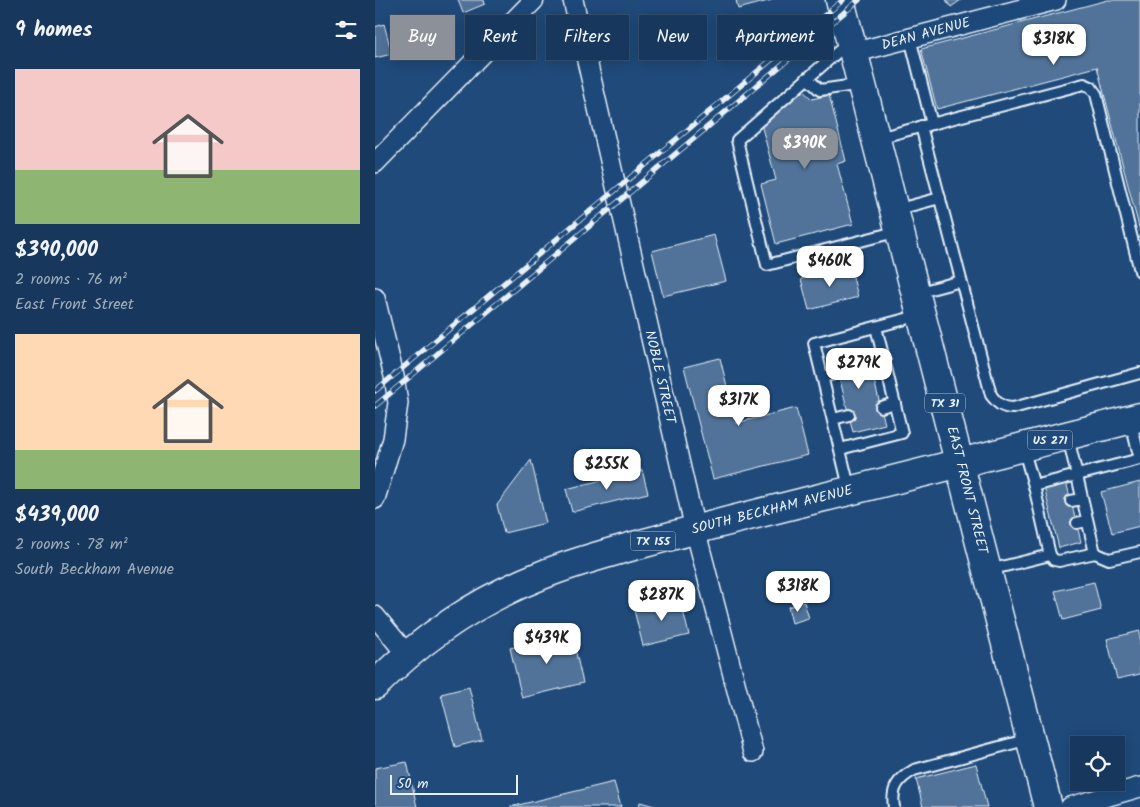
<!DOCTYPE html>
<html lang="en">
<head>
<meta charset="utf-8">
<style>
  :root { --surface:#17385c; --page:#244365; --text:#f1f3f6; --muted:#9eacbb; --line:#365272; --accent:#8c9099 }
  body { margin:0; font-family:Kalam,sans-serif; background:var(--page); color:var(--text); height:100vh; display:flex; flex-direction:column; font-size:19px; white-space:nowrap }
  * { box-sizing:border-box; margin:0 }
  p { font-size:16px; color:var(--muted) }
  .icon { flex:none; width:28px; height:28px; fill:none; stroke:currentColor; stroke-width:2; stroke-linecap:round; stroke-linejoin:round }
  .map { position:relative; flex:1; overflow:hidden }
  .sheet { display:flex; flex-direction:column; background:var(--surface); width:375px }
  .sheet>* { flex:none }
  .hud { position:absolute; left:15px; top:15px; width:475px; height:45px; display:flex; gap:10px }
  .buttons { position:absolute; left:695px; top:736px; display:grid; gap:10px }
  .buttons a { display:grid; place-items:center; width:55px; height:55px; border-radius:0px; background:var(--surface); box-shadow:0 2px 12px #0003,0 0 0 1px var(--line); font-size:25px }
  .scale { position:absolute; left:15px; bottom:12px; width:128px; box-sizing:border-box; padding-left:5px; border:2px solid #e8f1f8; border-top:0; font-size:14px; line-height:18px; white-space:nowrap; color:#e8f1f8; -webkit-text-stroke:4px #1f4a7a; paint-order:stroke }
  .price { position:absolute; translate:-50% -42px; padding:0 11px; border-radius:10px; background:#fff; color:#222; font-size:16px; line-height:32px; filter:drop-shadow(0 1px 2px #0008) }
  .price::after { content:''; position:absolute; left:50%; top:30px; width:15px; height:11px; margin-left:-8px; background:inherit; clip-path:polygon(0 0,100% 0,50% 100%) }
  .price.active { background:var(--accent); color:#fff }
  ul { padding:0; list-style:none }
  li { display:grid; align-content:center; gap:10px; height:265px; padding:0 15px }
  li span { display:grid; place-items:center; height:155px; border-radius:0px; color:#555 }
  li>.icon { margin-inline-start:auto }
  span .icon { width:90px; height:90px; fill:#fffc; stroke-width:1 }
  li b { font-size:21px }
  h2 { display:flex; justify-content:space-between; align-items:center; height:60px; padding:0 15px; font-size:21px }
  .pill { padding:0 18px; border-radius:0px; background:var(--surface); box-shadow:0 2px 12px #0003,0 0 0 1px var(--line); font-size:18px; line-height:45px }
  .pill.active { background:var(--accent); color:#fff }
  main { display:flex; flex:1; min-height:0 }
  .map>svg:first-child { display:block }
  .building { fill:#517399; stroke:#e8f1f8 }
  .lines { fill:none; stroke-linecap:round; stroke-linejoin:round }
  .service-casing { stroke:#e8f1f8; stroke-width:14 }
  .minor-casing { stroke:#e8f1f8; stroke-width:22 }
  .primary-casing { stroke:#e8f1f8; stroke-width:31 }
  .service { stroke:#1f4a7a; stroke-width:10 }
  .minor { stroke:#1f4a7a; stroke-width:19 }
  .primary { stroke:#1f4a7a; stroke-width:28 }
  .rail-casing { stroke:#e8f1f8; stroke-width:5.5 }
  .rail { stroke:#1f4a7a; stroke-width:4; stroke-dasharray:11; stroke-linecap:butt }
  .labels { text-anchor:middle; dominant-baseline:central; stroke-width:5; stroke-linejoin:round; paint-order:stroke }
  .shield { fill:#1f4a7a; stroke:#acbfd2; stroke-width:1 }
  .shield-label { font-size:12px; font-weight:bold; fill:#e8f1f8 }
  .street-label { font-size:14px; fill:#e8f1f8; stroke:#1f4a7a }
</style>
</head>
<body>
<main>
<section class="sheet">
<h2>9 homes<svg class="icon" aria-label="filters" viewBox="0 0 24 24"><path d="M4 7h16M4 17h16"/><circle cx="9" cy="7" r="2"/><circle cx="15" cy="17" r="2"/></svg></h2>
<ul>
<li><span style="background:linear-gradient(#f6c9c9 65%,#8fb573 0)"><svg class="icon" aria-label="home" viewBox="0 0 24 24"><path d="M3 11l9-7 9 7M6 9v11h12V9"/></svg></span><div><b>$390,000</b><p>2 rooms · 76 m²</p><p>East Front Street</p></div></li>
<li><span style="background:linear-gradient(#ffd9b3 75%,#8fb573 0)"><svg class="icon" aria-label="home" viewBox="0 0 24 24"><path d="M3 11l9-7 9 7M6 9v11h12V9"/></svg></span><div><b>$439,000</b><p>2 rooms · 78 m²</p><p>South Beckham Avenue</p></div></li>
</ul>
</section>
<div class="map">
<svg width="765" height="807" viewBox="0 0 765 807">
  <rect width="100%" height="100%" fill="#1f4a7a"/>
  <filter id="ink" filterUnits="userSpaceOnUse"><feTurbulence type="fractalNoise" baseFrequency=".02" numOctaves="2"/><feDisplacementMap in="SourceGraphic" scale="10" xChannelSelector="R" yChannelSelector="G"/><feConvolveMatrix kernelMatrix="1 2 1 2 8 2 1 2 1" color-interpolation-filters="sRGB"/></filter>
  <g filter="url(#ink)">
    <g class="building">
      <polygon points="83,0 109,0 110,4 88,13"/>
      <polygon points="361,0 397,0 363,9"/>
      <polygon points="571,0 586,0 576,7"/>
      <polygon points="733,0 765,0 765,231 722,67 562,109 546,49"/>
      <polygon points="9,24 17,54 0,58 0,27"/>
      <polygon points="428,91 437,99 454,95 471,161 462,164 478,224 401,244 386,184 401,180 386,124"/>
      <polygon points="339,235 351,281 288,296 277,251"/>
      <polygon points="475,265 483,297 434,310 426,279"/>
      <polygon points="491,348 510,424 478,432 459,356"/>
      <polygon points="345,358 361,423 421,408 433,455 338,479 309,367"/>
      <polygon points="156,460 171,523 129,533 122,505"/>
      <polygon points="267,470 273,493 197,512 191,489"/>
      <polygon points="691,481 706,542 684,548 669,487"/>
      <polygon points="765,482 765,526 737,533 726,492"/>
      <polygon points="719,582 726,610 688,620 680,591"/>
      <polygon points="305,598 314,635 268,646 259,610"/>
      <polygon points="429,602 434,618 417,623 413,607"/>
      <polygon points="765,631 765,674 742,679 732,639"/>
      <polygon points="196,632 208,683 147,698 135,648"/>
      <polygon points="94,687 107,740 80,747 66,694"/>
      <polygon points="32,762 42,807 0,807 0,768"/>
      <polygon points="601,764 612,807 548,807 541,779"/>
      <polygon points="239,782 246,807 135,807"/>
      <polygon points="265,802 283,807 264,807"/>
    </g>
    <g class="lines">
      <defs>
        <g id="service">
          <polyline points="535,38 557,124"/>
          <polyline points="473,43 362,140 392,265 524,231"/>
          <polyline points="432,78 445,90 487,84"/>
          <path d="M546 126 616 395C622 403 627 408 638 408L765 373"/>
          <polyline points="503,138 709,84 716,87 721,94 765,271"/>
          <polyline points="520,210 565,198"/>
          <polyline points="541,293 586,281"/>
          <polyline points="496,365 510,361"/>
          <polyline points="448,377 463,373"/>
          <polyline points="506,407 520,403"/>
          <polyline points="458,419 474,415"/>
          <polyline points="755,420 765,459"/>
          <polyline points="693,437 720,553 734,559 765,552"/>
          <polyline points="648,447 659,486 765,459"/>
          <polyline points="465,449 527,433 501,327"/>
          <polyline points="475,491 439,343 546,315"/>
          <polyline points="696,501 707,499"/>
          <polyline points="702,523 712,521"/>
          <polyline points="675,555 679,560 684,561 720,553"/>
          <polyline points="614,570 675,555 659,486"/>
          <path d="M519 807C516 788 523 779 539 770L654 739"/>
        </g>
        <g id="minor">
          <polyline points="198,0 320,529 378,752"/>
          <polyline points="478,53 681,0"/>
          <polyline points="0,163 159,0"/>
          <polyline points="0,298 19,376 23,403 18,439 0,499"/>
          <polyline points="0,616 33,656"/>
          <polyline points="695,807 765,787"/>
        </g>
        <g id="primary">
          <polyline points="465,0 673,807"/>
          <path d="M0 685C47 638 105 599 167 575 199 562 233 553 266 544 325 528 385 513 445 498 552 472 659 444 765 417"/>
        </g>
      </defs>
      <use href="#service" class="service-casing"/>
      <use href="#minor" class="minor-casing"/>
      <use href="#primary" class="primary-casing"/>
      <use href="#service" class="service"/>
      <use href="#minor" class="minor"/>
      <use href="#primary" class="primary"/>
      <defs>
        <g id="rail">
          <polyline points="0,391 468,0"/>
          <polyline points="0,406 484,0"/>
        </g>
      </defs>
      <use href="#rail" class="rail-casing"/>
      <use href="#rail" class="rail"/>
    </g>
  </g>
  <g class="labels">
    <g class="shield">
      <rect x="550" y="393.5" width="40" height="19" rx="4"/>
      <rect x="652.5" y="430.5" width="45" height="19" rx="4"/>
      <rect x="255.5" y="531.5" width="45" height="19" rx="4"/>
    </g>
    <g class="shield-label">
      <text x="570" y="403">TX 31</text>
      <text x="675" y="440">US 271</text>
      <text x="278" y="541">TX 155</text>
    </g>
    <g class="street-label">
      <text transform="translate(551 34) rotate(-15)">DEAN AVENUE</text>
      <text transform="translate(285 377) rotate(77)">NOBLE STREET</text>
      <text transform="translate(592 490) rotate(76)">EAST FRONT STREET</text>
      <text transform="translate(397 510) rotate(-14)">SOUTH BECKHAM AVENUE</text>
    </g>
  </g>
</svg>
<div class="buttons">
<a><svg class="icon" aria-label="locate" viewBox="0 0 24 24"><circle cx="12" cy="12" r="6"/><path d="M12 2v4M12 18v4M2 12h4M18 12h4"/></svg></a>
</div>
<div class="scale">50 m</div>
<b class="price" style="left:679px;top:66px">$318K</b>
<b class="price active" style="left:430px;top:170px">$390K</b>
<b class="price" style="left:455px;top:288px">$460K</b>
<b class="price" style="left:484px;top:390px">$279K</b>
<b class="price" style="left:364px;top:427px">$317K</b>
<b class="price" style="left:232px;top:491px">$255K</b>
<b class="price" style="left:423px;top:613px">$318K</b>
<b class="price" style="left:287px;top:622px">$287K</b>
<b class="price" style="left:172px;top:665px">$439K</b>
<div class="hud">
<a class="pill active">Buy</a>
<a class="pill">Rent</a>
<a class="pill">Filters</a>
<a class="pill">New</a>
<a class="pill">Apartment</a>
</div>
</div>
</main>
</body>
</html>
